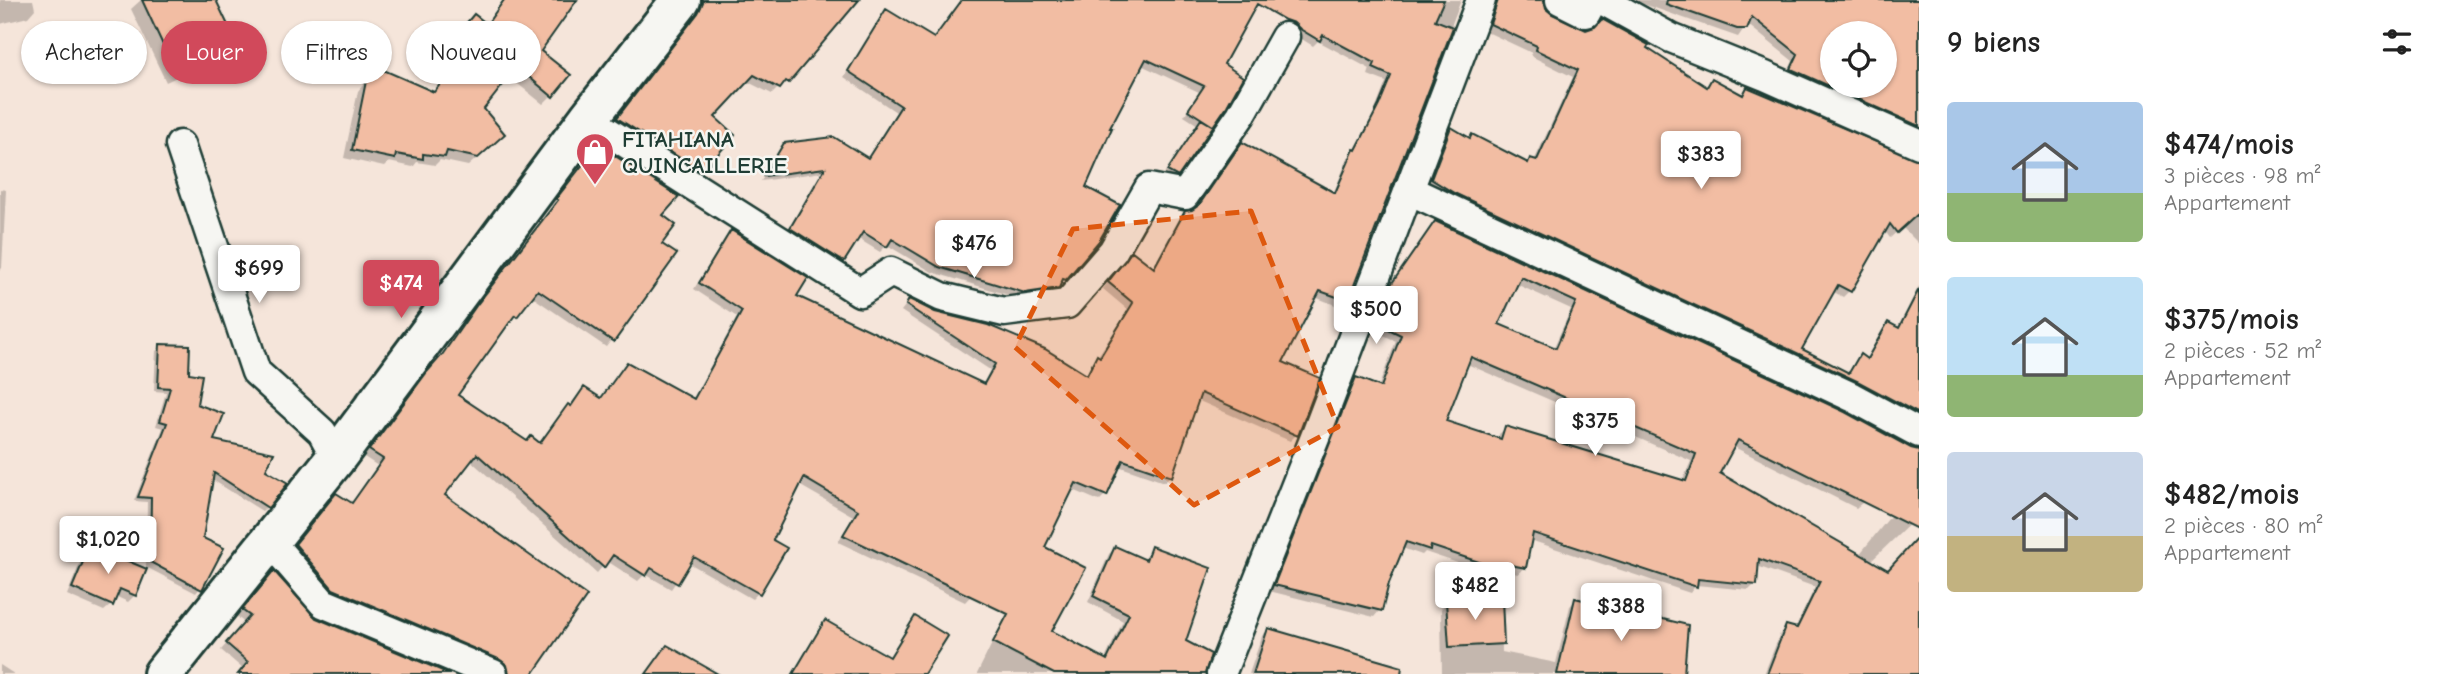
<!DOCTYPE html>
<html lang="fr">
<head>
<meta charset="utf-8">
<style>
  :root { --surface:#fff; --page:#f6f6f6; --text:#222; --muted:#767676; --accent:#d1495b }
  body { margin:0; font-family:"Comic Neue",sans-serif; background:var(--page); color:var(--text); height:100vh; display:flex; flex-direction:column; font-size:26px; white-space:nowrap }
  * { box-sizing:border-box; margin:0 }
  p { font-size:23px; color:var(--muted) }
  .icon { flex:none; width:38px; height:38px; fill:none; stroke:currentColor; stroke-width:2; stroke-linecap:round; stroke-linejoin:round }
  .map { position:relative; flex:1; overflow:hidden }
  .drawer { display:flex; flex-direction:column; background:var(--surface); width:525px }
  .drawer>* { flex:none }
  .guide { position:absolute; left:21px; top:21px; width:665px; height:63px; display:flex; gap:14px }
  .tools { position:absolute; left:1820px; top:21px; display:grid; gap:14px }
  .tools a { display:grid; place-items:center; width:77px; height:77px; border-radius:50%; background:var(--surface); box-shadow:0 2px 5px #0004; font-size:35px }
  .price { position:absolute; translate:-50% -60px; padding:0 16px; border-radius:7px; background:#fff; color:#222; font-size:23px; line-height:46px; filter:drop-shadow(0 2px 4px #0008) }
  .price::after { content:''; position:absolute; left:50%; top:42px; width:21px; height:16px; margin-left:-10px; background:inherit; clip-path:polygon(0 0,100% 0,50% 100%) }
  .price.current { background:var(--accent); color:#fff }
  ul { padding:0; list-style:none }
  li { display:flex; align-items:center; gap:21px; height:175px; padding:0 28px }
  li span { display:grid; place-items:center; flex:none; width:196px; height:140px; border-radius:7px; color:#555 }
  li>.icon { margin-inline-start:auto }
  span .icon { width:84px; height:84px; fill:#fffc; stroke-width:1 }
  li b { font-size:30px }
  h2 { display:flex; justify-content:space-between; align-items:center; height:84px; padding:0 28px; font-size:30px }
  .chip { padding:0 24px; border-radius:32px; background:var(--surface); box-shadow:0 2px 5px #0004; font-size:24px; line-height:63px }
  .chip.current { background:var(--accent); color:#fff }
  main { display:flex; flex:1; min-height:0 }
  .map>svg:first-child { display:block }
  .shadow { fill:#0003; fill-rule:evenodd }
  .building { fill:#f2bda3; stroke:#1f3d34; stroke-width:2; fill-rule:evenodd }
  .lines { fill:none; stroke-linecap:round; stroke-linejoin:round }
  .minor-casing { stroke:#1f3d34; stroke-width:33 }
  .secondary-casing { stroke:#1f3d34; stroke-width:44 }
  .minor { stroke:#f6f6f2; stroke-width:28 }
  .secondary { stroke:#f6f6f2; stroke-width:38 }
  .marked { fill:#de580e; fill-opacity:0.2; stroke:#de580e; stroke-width:5; stroke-dasharray:14 9; stroke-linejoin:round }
  .labels { text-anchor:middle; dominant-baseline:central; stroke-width:5; stroke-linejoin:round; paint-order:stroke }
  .poi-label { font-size:23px; font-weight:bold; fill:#1f3d34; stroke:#f6f6f2; text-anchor:start }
</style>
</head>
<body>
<main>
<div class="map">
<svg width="1919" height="674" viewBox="0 0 1919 674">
  <rect width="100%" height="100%" fill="#f5e5da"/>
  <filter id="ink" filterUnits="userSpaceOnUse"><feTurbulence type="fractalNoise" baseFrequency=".0143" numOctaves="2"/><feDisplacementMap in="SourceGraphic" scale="14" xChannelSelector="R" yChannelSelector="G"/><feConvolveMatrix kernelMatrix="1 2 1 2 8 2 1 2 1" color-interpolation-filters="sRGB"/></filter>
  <g filter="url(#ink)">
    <g class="shadow">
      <polygon points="0,0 33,0 35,9 28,17 0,24"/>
      <polygon points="141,0 214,0 235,43 224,54 166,82 131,9"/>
      <polygon points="503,0 575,0 539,51 552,95 543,104 508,76 482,109 494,143 468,166 440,160 435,165 417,162 413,167 389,162 384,167 344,158 358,91 373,73 433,94 459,59 446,49 465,25 485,26"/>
      <polygon points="704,0 857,0 781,89 779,87 772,94 746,81 713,117 701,171 694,177 612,125 692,22 696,10"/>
      <polygon points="963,0 1258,0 1221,65 1225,105 1170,181 1162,177 1198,125 1184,116 1199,92 1141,65 1108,129 1084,188 1064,279 1051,294 1018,298 932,272 887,245 880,252 857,238 837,267 785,234 822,172 761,181 785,146 866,159 896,112 844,77 886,11 933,40"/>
      <polygon points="1301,0 1461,0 1346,300 1340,307 1315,297 1281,363 1296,435 1290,441 1197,400 1170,476 1164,482 1118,466 1105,495 1099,501 1071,489 965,602 838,542 853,516 799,485 771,541 784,549 758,593 752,599 689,563 671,589 645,574 638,581 607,561 597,573 470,460 442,495 531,674 502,674 327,595 290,552 330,501 351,505 378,466 364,457 553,207 551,206 592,153 661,215 659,244 675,255 606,347 531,296 516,316 509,321 456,396 527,443 539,444 578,395 600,400 692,400 737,317 694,289 725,238 731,232 794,297 982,385 990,370 901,311 909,301 1085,376 1128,310 1103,289 1126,259 1152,269 1179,219 1186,213 1195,210 1236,151 1333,194 1348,158 1354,151 1374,113 1386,82 1368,75 1370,69 1318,41 1313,46 1284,28"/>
      <polygon points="1490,0 1542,0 1544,9 1552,16 1586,31 1645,48 1705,88 1712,80 1741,95 1747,89 1919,162 1919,244 1902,227 1890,238 1884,230 1849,291 1843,297 1832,291 1800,350 1847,374 1860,357 1865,360 1882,330 1889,324 1897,329 1919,286 1919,401 1914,411 1907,417 1426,186 1445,135 1451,129 1526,164 1531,160 1534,161 1573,77 1531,56 1532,53 1485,31 1491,14"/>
      <path d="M1632 0H1919V134L1786 76 1793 61 1747 24 1738 37ZM1832 33H1885V86H1832Z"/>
      <polygon points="0,189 6,190 2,268 0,270"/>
      <path d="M1436 223 1844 413 1863 502 1856 508 1732 446 1717 474 1854 561 1919 481V515L1870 562 1888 572 1919 543V674H1764L1780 634 1787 627 1795 629 1815 587 1757 566 1755 584 1749 590 1696 585 1690 593 1530 540 1524 567 1518 574 1498 570 1493 575 1425 552 1422 555 1402 548 1388 582 1380 610 1374 617 1269 591 1350 385 1356 379 1378 388 1396 341 1371 329 1385 294ZM1516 284 1571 309 1553 349 1496 325ZM1467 364 1691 461 1682 482 1506 428 1499 434 1498 440 1444 422Z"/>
      <polygon points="161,346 187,374 195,405 212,442 264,470 267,507 262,511 211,479 202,539 200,588 196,593 146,567 147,502 134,501 163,428 156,426 166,392 154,391 156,351"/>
      <polygon points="91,547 135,595 128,602 115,596 111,605 104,611 67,595 84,553"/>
      <polygon points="1115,548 1143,560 1151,548 1184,642 1203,674 977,674 1036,554 1049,631 1104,661 1123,621 1088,602 1109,554"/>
      <polygon points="268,579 316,620 445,674 239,674 243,669 221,650 245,623 237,617"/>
      <polygon points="1500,600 1502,652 1556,663 1570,606 1576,600 1682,674 1442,674 1441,609 1447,602"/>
      <polygon points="915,618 922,674 798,674 818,630 826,623 888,658 908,626"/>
      <polygon points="1268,630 1390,674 1249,674 1262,636"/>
      <polygon points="0,665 14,674 0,674"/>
    </g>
    <g class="building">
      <polygon points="142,0 216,0 237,44 176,73"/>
      <polygon points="504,0 577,0 541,51 571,75 553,97 517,67 484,109 505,134 478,158 447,151 445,157 423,154 423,159 396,154 395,159 352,150 366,81 372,71 386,71 434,92 467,50 453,39 474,14 487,24"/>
      <polygon points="704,0 859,0 789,83 786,81 780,89 754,75 715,117 735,135 702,172 617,118 698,13"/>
      <polygon points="962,0 1444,0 1435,20 1453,27 1348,301 1320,291 1283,362 1320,378 1298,436 1201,393 1172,477 1123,460 1107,496 1076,483 1045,547 1086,568 1052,631 1107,660 1129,614 1093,596 1115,546 1146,560 1151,546 1211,568 1186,641 1211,654 1205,674 1054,674 993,642 1008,614 843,535 858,510 804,478 773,540 787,548 760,594 694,557 678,584 651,568 646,576 613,555 604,568 477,454 445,495 587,596 533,674 509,674 507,665 499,659 333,589 295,544 336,493 352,503 383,459 369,450 427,372 442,355 476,306 558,200 556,199 598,145 679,197 663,215 676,225 662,244 677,254 614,342 538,290 517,317 515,315 458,395 527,441 531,436 540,443 568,404 571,406 584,387 601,398 627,362 694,399 742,311 699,283 731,230 808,278 797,296 984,384 995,364 906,305 909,299 935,312 988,325 1045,349 1087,375 1097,355 1100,357 1133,303 1108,282 1132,251 1154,268 1185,211 1192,210 1199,205 1242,142 1335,193 1354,149 1356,150 1379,105 1391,76 1373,68 1375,63 1323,35 1320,41 1300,29 1294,23 1285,20 1257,4 1224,64 1243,77 1227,106 1178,177 1167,171 1201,119 1213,126 1188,110 1204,86 1146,59 1110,128 1112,128 1086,187 1120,205 1099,241 1066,280 1063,279 1059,288 1025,293 939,267 892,239 887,247 863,232 844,262 790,228 825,168 764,176 784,143 834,137 868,158 901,106 848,71 886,9 934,38"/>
      <polygon points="1498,0 1544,0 1546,9 1552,14 1586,30 1595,27 1602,19 1649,45 1647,48 1707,87 1712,78 1743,95 1747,87 1919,160 1919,213 1897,233 1890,224 1851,292 1838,285 1802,349 1849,373 1860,354 1867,359 1888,322 1899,328 1919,289 1919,414 1859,382 1454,193 1431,179 1451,127 1470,138 1472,134 1528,163 1530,158 1537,160 1578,70 1536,50 1537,46 1490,24"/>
      <path d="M1667 0H1919V126L1791 69 1798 54 1752 17 1747 29H1737L1666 4ZM1832 33H1885V86H1832Z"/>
      <path d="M1435 221 1845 412 1911 448 1919 450V530L1738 440 1720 473 1888 570 1919 536V674H1767L1786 625 1797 628 1820 581 1759 559 1757 585 1698 579 1697 587 1533 533 1526 568 1500 563V569L1431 546 1430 550 1406 542 1389 583 1382 611 1274 585 1356 377 1381 387 1401 335 1376 323 1390 286ZM1521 277 1576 302 1556 348 1499 324ZM1471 357 1696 454 1686 481 1505 426 1501 439 1446 421Z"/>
      <polygon points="160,344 190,345 189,373 202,375 197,404 224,414 214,440 274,453 266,470 288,483 268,508 214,473 203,538 224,548 202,590 150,562 151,498 138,497 167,423 160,421 170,388 158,387"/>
      <polygon points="90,545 147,569 136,596 120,589 113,606 72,588"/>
      <polygon points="274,571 316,618 450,674 238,674 248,662 226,643 250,616 242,610"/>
      <polygon points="1502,598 1504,644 1449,647 1446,601"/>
      <polygon points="1575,598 1688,625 1684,674 1557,674"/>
      <polygon points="915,616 948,636 924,674 793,674 825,620 890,657"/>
      <polygon points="1268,628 1402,667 1401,674 1253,674"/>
      <polygon points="667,645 718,674 646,674"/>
    </g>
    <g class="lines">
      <defs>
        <g id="minor">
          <polyline points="1560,0 1586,13 1593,0"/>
          <polyline points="1602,0 1671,38 1765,76 1919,144"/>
          <polyline points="588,119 860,292 891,272 942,297 1004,312 1067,304 1113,251 1149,188 1185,195 1241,115 1285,37"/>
          <polyline points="180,145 256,372 322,432 336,458"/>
          <polyline points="1409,190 1852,397 1919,433"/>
          <polyline points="269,540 323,603 493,674"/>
          <polyline points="1221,674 1317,432 1481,0"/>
        </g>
        <polyline id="secondary" points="163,674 336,458 588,119 681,0"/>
      </defs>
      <use href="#minor" class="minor-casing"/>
      <use href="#secondary" class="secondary-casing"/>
      <use href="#minor" class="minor"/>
      <use href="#secondary" class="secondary"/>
    </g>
  </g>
  <path class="marked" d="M1251 211 1338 427 1194 505 1015 347 1073 229Z"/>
  <defs>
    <symbol id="shop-pin" viewBox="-11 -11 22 30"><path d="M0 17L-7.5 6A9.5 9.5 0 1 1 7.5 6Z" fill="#d1495b" stroke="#f6f6f2"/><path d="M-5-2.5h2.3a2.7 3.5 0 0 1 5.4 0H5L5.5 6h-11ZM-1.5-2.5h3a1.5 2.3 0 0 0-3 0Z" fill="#fff"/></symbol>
  </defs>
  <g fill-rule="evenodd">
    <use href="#shop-pin" x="573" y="130" width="44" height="60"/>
  </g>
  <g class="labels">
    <g class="poi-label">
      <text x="622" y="139">FITAHIANA<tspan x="622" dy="26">QUINCAILLERIE</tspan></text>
    </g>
  </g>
</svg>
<div class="tools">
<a><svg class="icon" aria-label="locate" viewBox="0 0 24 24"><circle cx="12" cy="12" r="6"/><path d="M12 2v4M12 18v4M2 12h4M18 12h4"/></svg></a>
</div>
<b class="price" style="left:1701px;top:191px">$383</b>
<b class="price" style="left:974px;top:280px">$476</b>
<b class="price" style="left:259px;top:305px">$699</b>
<b class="price current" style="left:401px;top:320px">$474</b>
<b class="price" style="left:1376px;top:346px">$500</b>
<b class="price" style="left:1595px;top:458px">$375</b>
<b class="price" style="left:108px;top:576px">$1,020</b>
<b class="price" style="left:1475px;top:622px">$482</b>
<b class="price" style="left:1621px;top:643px">$388</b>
<div class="guide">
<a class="chip">Acheter</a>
<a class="chip current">Louer</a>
<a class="chip">Filtres</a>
<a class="chip">Nouveau</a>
</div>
</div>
<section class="drawer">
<h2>9 biens<svg class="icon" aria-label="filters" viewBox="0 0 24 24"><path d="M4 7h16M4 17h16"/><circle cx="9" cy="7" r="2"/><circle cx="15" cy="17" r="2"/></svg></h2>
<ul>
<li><span style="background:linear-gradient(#a9c7e8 65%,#8fb573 0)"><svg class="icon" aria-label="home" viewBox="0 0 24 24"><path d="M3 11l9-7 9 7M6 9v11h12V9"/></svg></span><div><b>$474/mois</b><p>3 pièces · 98 m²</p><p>Appartement</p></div></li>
<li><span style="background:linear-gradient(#bfe0f5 70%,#8fb573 0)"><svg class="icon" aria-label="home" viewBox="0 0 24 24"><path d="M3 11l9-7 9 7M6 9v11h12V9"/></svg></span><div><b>$375/mois</b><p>2 pièces · 52 m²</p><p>Appartement</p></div></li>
<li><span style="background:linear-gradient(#c9d6e8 60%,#c2b280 0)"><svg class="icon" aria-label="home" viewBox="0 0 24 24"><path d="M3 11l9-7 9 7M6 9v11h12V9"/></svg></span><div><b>$482/mois</b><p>2 pièces · 80 m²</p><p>Appartement</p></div></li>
</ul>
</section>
</main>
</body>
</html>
